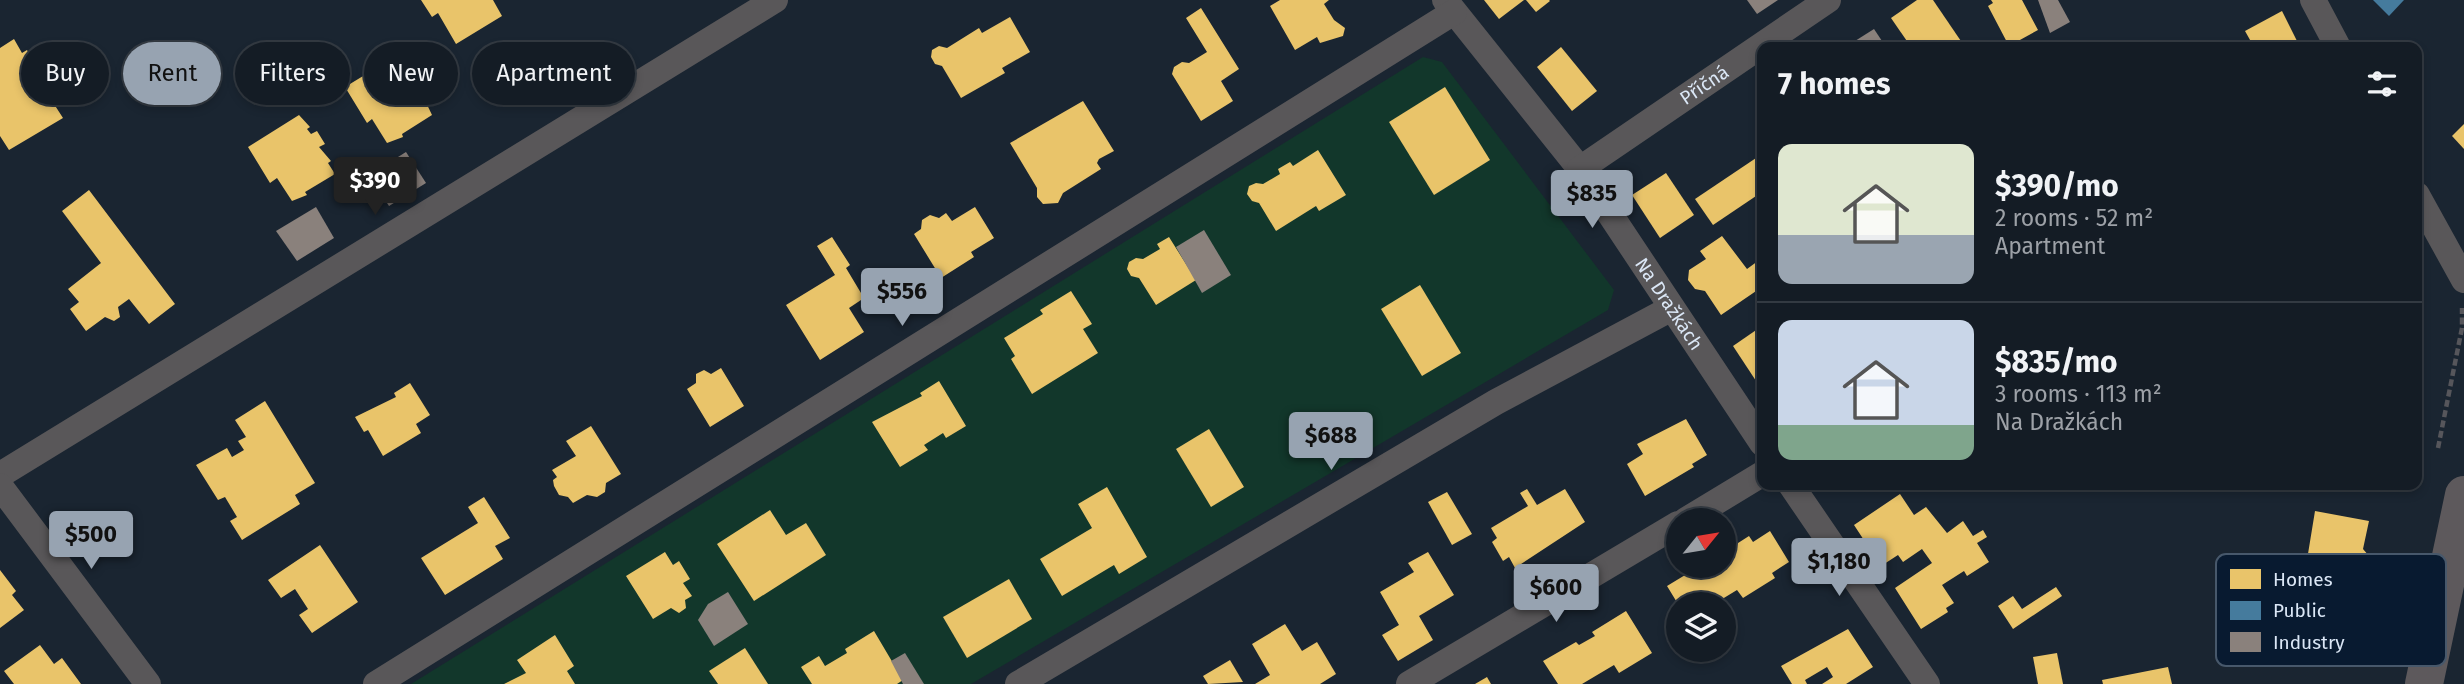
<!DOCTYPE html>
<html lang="en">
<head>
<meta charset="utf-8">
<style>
  :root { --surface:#141c25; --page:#212932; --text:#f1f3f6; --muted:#9da1a7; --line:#333a42; --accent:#97a3b1 }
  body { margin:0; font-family:"Fira Sans",sans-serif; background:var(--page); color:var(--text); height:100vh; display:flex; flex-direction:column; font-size:26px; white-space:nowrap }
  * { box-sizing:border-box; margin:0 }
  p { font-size:23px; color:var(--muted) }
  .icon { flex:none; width:38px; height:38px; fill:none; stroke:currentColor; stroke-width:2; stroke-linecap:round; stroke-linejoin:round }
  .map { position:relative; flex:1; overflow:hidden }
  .drawer { position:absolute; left:1757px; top:42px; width:665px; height:448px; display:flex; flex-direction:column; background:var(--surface); border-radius:14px; box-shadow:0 4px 10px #0003,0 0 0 2px var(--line) }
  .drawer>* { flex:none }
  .top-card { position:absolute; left:21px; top:42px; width:665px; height:63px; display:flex; gap:14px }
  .needle { width:46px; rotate:60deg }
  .fabs { position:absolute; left:1666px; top:508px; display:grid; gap:14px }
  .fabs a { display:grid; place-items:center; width:70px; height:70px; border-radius:50%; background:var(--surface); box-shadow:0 4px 10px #0003,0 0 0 2px var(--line); font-size:35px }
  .price { position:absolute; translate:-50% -60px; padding:0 16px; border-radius:7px; background:var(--accent); color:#111; font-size:23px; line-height:46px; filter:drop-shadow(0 2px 4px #0008) }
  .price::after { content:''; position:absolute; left:50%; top:42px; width:21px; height:16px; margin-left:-10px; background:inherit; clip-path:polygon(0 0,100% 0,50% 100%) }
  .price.active { background:#222; color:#fff }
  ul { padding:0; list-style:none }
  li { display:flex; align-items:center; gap:21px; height:175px; padding:0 21px }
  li+li { border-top:2px solid var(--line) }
  li span { display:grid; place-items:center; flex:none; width:196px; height:140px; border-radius:14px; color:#555 }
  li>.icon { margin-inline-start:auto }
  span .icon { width:84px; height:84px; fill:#fffc; stroke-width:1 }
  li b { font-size:30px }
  h2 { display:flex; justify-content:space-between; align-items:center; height:84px; padding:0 21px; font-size:30px }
  .chip { padding:0 24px; border-radius:32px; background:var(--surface); box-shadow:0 4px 10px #0003,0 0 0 2px var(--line); font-size:24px; line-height:63px }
  .chip.active { background:var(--accent); color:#111 }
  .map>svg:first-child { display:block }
  .green { fill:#12372b }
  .homes { fill:#e9c46a }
  .public { fill:#457b9d }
  .industry { fill:#8a817c }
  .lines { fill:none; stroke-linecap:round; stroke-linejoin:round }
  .path { stroke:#56565b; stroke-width:4.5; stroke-dasharray:7 3.5; stroke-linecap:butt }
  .street { stroke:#595759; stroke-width:26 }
  .secondary { stroke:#5d595c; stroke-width:38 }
  .labels { text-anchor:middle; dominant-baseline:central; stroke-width:7; stroke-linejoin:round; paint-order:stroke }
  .street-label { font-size:19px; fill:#dbe7f6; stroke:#081a30 }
  .key { fill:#081a30; stroke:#47586b; stroke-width:2 }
  .key-label { font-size:19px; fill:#dbe7f6 }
</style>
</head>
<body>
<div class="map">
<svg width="2464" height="684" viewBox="0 0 2464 684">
  <rect width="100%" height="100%" fill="#1a2531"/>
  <polygon class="green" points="1423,57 1442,62 1614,290 1608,310 971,684 411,684"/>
  <g class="homes">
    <polygon points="421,0 493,0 502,16 456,44 438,13 432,17"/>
    <polygon points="1280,0 1329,0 1324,4 1334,20 1345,28 1343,36 1320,43 1317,37 1295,50 1270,6"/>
    <polygon points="1484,0 1524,0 1499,19"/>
    <polygon points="1526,0 1549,0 1550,1 1536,12"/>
    <polygon points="1917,0 1933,0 1965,47 1911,47 1891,18"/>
    <polygon points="1991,0 2022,0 2038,30 2009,46 1988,6 1993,3"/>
    <polygon points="1201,8 1239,69 1221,81 1233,101 1201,121 1172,74 1174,67 1182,62 1189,63 1207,52 1186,18"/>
    <polygon points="2282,11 2300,47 2254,47 2245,31"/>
    <polygon points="1010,17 1030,52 1002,68 1005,73 961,98 942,66 935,64 931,57 932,50 939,46 947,48 979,28 982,33"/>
    <polygon points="14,39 22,53 27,50 59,102 54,104 63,118 9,150 0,136 0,48"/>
    <polygon points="1561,47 1597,91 1572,111 1537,67"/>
    <polygon points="396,56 398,61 401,59 407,75 413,71 421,84 415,88 418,93 421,92 432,115 402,134 403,137 387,143 372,119 367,123 345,87"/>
    <polygon points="1445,87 1490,160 1434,195 1389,122"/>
    <polygon points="1083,101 1114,151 1099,159 1097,163 1101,169 1063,193 1058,203 1043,204 1037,197 1037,188 1010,143"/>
    <polygon points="299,115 310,127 307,129 311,134 317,131 325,144 319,147 331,161 328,163 335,174 305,192 307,195 292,201 277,178 270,183 248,147"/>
    <polygon points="2464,124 2464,149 2452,136"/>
    <polygon points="1318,150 1346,195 1319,211 1316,206 1276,231 1259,203 1252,201 1247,194 1249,186 1256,183 1263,184 1280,174 1278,169 1290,162 1293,166"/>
    <polygon points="1762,154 1762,192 1713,225 1695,199"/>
    <polygon points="1666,173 1694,215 1660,238 1632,195"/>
    <polygon points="89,190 175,304 149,324 129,299 118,307 120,317 114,321 105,317 86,331 70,309 79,302 68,289 101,263 62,211"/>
    <polygon points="975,207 994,238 971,252 974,257 941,278 914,234 921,229 922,220 930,215 939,218 946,213 952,221"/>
    <polygon points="1722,236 1747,269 1762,258 1762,287 1721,315 1705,291 1695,289 1688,280 1689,270 1706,259 1700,251"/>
    <polygon points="832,237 850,265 846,268 864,298 849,308 864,332 820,360 786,305 835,275 817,246"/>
    <polygon points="1169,237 1196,280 1156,305 1139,278 1131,276 1127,269 1129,262 1136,258 1143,259 1160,249 1157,244"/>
    <polygon points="2417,272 2422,283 2418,294 2417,294"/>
    <polygon points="1420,285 1461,353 1422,376 1381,309"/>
    <polygon points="1071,291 1092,324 1083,329 1098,353 1032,394 1011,359 1015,356 1004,338 1043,314 1040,310"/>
    <polygon points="1762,326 1762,390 1733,346"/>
    <polygon points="721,368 744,406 710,427 687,389 696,383 696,374 704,370 711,374"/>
    <polygon points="939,381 966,426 946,438 943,433 924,445 928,450 900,467 872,422 922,396 920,393"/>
    <polygon points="410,383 430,415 416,424 421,433 383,456 368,430 364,432 355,417 396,397 394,393"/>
    <polygon points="265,401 315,483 295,495 300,504 242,540 230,521 237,517 225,497 218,500 196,465 227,448 232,457 244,450 238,441 246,437 235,420"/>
    <polygon points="1686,419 1707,455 1692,464 1694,467 1645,496 1627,464 1643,454 1637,444"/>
    <polygon points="591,426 621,474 606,483 605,492 597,497 587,495 573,503 568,497 559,495 554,486 553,480 557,477 552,470 576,456 566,441"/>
    <polygon points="1209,429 1244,487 1211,507 1176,449"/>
    <polygon points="1107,487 1147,557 1119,574 1114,565 1062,596 1040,559 1092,528 1078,504"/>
    <polygon points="1527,489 1537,505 1565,489 1585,522 1515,568 1509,557 1503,561 1492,542 1497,538 1491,528 1528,506 1520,493"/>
    <polygon points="1447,492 1472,534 1452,545 1428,502"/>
    <polygon points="1900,494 1914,515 1926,507 1947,533 1963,521 1973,536 1983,530 1987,537 1977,543 1989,562 1967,576 1964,571 1942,585 1954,603 1946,608 1948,612 1921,629 1895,588 1932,563 1922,549 1903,562 1898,555 1881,566 1854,525"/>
    <polygon points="484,497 510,538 495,546 503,559 445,595 421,558 478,523 468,507"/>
    <polygon points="770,510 786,535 806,523 826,555 754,601 717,544"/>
    <polygon points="2315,511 2369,521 2363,549 2369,556 2366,569 2357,577 2306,566"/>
    <polygon points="1770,531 1789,562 1772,573 1775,578 1743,598 1737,590 1714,604 1678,604 1667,586 1700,566 1702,570 1711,565 1724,565 1724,552 1749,536 1753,542"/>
    <polygon points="320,545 358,602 312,633 299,615 308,609 295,589 281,598 268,580"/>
    <polygon points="665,552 673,565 679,561 690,579 683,583 692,596 685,600 686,608 679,613 671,608 653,619 626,576"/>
    <polygon points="1428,552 1454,595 1419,616 1433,640 1398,661 1382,635 1399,625 1380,592 1414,572 1408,563"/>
    <polygon points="0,570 16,591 12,595 24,610 0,628"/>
    <polygon points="1009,579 1032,619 967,658 943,617"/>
    <polygon points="2056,587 2062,596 2013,629 1998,606 2013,596 2022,609"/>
    <polygon points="1626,611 1652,653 1619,673 1614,665 1582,684 1558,684 1543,661 1576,642 1579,645 1595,636 1592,632"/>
    <polygon points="1285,624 1302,651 1317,642 1336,674 1320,684 1255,684 1270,675 1252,644"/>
    <polygon points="1848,629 1873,667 1846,684 1822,684 1833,677 1827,667 1805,680 1807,684 1792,684 1781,666"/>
    <polygon points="874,631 903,680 897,684 812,684 801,667 819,656 825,666 847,653 845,649"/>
    <polygon points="555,635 574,666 567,671 575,684 504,684 526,673 517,660"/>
    <polygon points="40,645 54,664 62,658 81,684 14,684 4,671"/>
    <polygon points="745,648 768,684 718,684 709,671"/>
    <polygon points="2057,653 2063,684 2038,684 2033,657"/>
    <polygon points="1230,660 1243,682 1208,684 1203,676"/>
    <polygon points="2168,667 2172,684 2103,684 2102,680"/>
    <polygon points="1487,677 1491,684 1475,684"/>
  </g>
  <polygon class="public" points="2373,0 2404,0 2389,16"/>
  <g class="industry">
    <polygon points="1747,0 1778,0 1757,14"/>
    <polygon points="2038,0 2058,0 2070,22 2050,33"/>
    <polygon points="1874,29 1886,47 1859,47 1855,41"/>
    <polygon points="406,152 426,183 389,206 369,175"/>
    <polygon points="316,207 334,238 297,261 276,231"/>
    <polygon points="1204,230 1231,275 1202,293 1176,247"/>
    <polygon points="728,592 748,624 714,646 698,620 708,604"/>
    <polygon points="905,653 924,684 903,684 891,661"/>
  </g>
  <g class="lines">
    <polyline class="path" points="2438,448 2462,328 2462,308"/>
    <g class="street">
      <path id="s1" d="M1445 0 1580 169 1762 443"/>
      <polyline points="2313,0 2338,47"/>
      <path id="s2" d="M1580 169 1828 0"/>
      <polyline points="2417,195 2464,280"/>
      <polyline points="0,475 775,0"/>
      <polyline points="1791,485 1927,684"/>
      <polyline points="0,486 148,684"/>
      <polyline points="1686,520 1762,474"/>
      <polyline points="376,684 1454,12"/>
      <polyline points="1018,684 1496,402 1670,309"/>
      <polyline points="1409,684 1678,524"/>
    </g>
    <polyline class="secondary" points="2424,684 2464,495"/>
  </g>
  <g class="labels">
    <g class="street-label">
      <text stroke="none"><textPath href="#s2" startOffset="150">Příčná</textPath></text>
      <text stroke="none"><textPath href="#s1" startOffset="378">Na Dražkách</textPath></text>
    </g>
  </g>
  <rect x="2216" y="554" width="230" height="112" rx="10" class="key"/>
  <rect x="2230" y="569" width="31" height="20" fill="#e9c46a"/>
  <rect x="2230" y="601" width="31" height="19" fill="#457b9d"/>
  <rect x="2230" y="632" width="31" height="20" fill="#8a817c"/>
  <g class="key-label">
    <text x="2273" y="586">Homes</text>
    <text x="2273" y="617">Public</text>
    <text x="2273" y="649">Industry</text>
  </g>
</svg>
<div class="fabs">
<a><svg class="needle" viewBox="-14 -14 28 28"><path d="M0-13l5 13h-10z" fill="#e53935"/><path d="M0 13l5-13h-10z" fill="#9da1a7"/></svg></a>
<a><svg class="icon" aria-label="layers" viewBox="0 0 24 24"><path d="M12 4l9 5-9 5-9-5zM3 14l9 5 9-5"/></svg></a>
</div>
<b class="price active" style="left:375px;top:217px">$390</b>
<b class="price" style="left:1592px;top:230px">$835</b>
<b class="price" style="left:902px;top:328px">$556</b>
<b class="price" style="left:1331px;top:472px">$688</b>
<b class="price" style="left:91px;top:571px">$500</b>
<b class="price" style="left:1839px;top:598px">$1,180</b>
<b class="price" style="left:1556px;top:624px">$600</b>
<div class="top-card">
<a class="chip">Buy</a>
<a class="chip active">Rent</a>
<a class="chip">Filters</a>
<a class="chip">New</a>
<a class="chip">Apartment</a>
</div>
<section class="drawer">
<h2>7 homes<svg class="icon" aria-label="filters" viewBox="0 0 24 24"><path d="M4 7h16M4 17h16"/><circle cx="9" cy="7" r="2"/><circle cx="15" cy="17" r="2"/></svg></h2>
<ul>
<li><span style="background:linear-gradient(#dfe7d0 65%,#9aa5b1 0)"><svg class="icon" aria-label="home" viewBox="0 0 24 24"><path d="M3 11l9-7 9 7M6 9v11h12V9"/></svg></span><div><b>$390/mo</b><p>2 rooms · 52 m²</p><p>Apartment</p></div></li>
<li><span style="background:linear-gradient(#c9d6e8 75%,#7fa58c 0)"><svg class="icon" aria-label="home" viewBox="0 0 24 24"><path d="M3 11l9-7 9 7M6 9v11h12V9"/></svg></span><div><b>$835/mo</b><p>3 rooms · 113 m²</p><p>Na Dražkách</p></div></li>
</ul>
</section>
</div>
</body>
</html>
